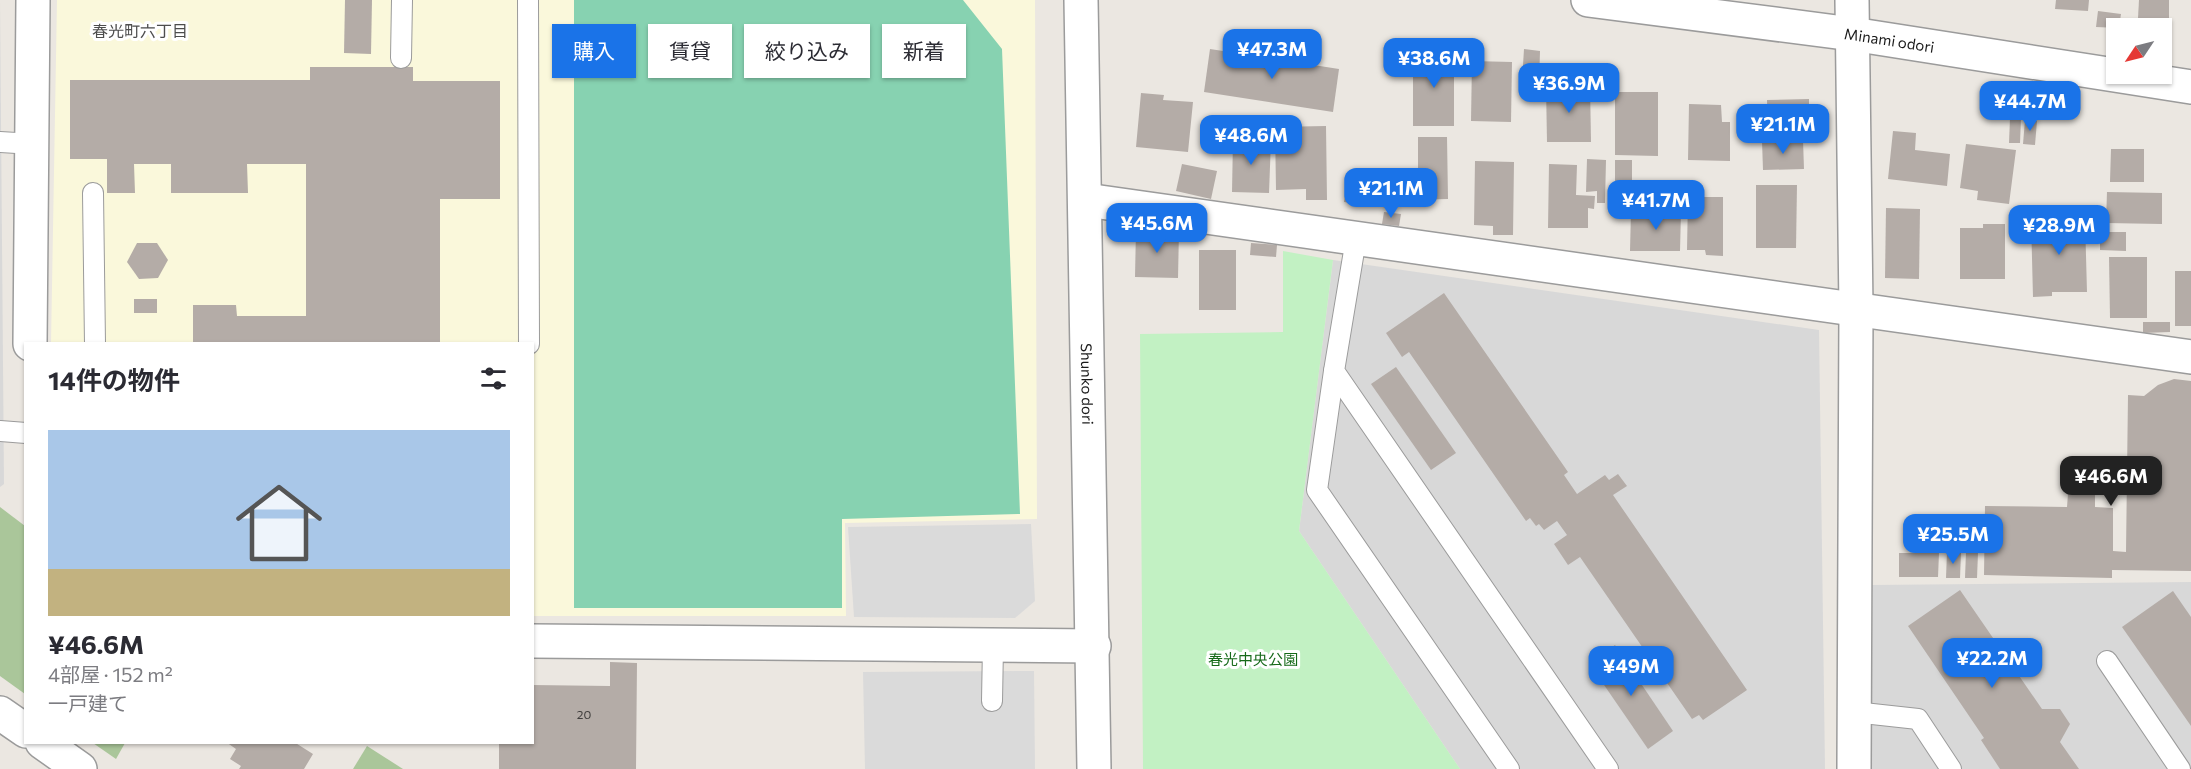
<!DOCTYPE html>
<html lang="ja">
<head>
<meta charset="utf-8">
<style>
  :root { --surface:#fff; --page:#f2f2f3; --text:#2b2b33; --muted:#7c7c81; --line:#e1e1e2; --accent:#1a73e8 }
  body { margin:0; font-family:Commissioner,"Noto Sans JP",sans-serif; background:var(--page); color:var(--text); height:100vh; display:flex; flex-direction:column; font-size:22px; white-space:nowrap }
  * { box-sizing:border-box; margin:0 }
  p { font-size:20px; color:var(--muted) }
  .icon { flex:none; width:33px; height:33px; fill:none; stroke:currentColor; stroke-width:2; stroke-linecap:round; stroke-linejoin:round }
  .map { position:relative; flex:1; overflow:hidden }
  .details { position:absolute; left:24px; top:342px; width:510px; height:402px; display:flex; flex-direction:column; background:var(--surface); border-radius:0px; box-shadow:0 2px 4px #0004 }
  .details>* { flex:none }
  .banner { position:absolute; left:552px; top:24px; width:570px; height:54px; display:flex; gap:12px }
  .needle { width:39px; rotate:235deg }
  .controls { position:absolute; left:2106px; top:18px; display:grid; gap:12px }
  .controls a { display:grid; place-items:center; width:66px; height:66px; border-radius:0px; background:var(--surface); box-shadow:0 2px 4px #0004; font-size:30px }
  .price { position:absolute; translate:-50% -51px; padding:0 14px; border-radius:12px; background:var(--accent); color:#fff; font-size:20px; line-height:39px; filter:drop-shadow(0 2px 3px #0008) }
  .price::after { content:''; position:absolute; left:50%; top:36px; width:18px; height:14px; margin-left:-9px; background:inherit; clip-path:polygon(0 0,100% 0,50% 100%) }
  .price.active { background:#222; color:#fff }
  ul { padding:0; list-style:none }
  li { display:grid; align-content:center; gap:12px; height:318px; padding:0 24px }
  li+li { border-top:2px solid var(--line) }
  li span { display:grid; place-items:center; height:186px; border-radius:0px; color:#555 }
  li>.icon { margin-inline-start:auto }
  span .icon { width:108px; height:108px; fill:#fffc; stroke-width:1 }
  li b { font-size:26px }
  h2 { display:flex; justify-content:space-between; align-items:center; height:72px; padding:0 24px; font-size:26px }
  .pill { padding:0 21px; border-radius:0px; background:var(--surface); box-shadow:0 2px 4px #0004; font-size:21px; line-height:54px }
  .pill.active { background:var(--accent); color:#fff }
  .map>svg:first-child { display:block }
  .residential { fill:#d8d8d8 }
  .education { fill:#faf8db }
  .forest { fill:#aac69a }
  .park { fill:#c2f1c3 }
  .pitch { fill:#87d2b1 }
  .parking { fill:#dadada }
  .building { fill:#b4aca7 }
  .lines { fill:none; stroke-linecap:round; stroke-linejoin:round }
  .service-casing { stroke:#9b9b9b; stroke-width:22 }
  .minor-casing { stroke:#9b9b9b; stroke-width:36 }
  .tertiary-casing { stroke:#9b9b9b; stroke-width:36 }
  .service { stroke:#fff; stroke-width:20 }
  .minor { stroke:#fff; stroke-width:33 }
  .tertiary { stroke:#fff; stroke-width:33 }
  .labels { text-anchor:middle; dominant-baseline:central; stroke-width:6; stroke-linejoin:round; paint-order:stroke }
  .number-label { font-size:12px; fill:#403e3d }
  .street-label { font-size:15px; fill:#1a1a1a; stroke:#fff }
  .park-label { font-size:15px; fill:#176a1a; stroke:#fff }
  .neighbourhood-label { font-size:16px; fill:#4d4d4d; stroke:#fff }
</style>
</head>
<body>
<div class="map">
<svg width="2191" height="769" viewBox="0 0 2191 769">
  <rect width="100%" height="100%" fill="#ebe7e1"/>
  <g class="residential">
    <polygon points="0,0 4,484 0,487"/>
    <polygon points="1333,260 1819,330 1825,769 1460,769 1299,531"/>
    <polygon points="2191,582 2191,769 1872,769 1871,585"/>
  </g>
  <polygon class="education" points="57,0 1035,0 1037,519 845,523 846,616 533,616 532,344 51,344"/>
  <g class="forest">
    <polygon points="0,507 25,526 25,694 0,676"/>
    <polygon points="93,743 125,743 116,759"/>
    <polygon points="367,746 403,769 353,769"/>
  </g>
  <polygon class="park" points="1283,251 1333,260 1299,531 1460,769 1143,769 1140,334 1283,332"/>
  <polygon class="pitch" points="574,0 963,0 1002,49 1020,514 842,519 842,608 574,608"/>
  <g class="parking">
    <polygon points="1031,524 1035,601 1015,618 854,617 848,527"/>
    <polygon points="1034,671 1035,769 865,769 863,672"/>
  </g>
  <g class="building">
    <polygon points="345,0 372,0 371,54 344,53"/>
    <polygon points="2056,0 2089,0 2088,11 2055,9"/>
    <polygon points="2139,0 2169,0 2169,18 2138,18"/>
    <polygon points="2098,11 2121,14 2119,28 2096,27"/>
    <polygon points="1210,49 1339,69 1333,112 1204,92"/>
    <polygon points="1524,49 1540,51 1539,83 1522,82"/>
    <rect x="1413" y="52" width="41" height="74"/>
    <polygon points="1472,61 1512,62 1511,122 1471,121"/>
    <polygon points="310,67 413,67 413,81 500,81 500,199 440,199 440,344 193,344 193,305 236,305 237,316 306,316 306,164 247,164 248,193 171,193 171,164 134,164 135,193 107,193 107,159 70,159 70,80 310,80"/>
    <polygon points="1590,85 1591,142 1547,142 1546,86"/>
    <polygon points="1615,92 1658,92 1658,156 1615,155"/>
    <polygon points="1141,93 1164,95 1163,100 1193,102 1188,152 1136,147"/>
    <polygon points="1809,99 1809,116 1804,117 1805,134 1768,135 1767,100"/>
    <polygon points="1689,104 1721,105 1722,122 1730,122 1730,161 1688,160"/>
    <polygon points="2010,118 2021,118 2020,143 2009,143"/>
    <polygon points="2025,120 2037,121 2035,145 2023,144"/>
    <polygon points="1326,126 1327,200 1306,200 1306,189 1276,190 1275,127"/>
    <polygon points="1893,131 1916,133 1915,150 1950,154 1947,186 1888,179"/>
    <polygon points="1418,137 1447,137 1448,199 1408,200 1408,171 1418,171"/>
    <polygon points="1233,139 1271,140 1269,193 1232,192"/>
    <polygon points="1803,140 1804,169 1763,170 1762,141"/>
    <polygon points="1966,144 2016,150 2009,204 1977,200 1978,191 1960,188"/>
    <polygon points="2111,149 2144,149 2144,182 2110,182"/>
    <polygon points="1587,159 1606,160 1605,203 1597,203 1597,191 1586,192"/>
    <rect x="1615" y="160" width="17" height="44"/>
    <polygon points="1475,161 1514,162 1513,235 1493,235 1493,226 1474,225"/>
    <polygon points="1182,164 1217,171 1211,199 1176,191"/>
    <polygon points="1549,164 1577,165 1576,195 1595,196 1594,209 1588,208 1588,228 1548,228"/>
    <polygon points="1348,173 1370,177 1365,205 1344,202"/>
    <polygon points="1375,175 1399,179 1395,209 1370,205"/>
    <polygon points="1756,185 1797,185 1796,248 1756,248"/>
    <polygon points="2107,192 2162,193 2162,224 2106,223"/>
    <polygon points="1688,197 1723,197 1723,256 1706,255 1705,250 1687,250"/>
    <polygon points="1886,208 1920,209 1919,279 1885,278"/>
    <polygon points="1631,211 1681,211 1680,251 1630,251"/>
    <polygon points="1384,212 1401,214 1399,226 1382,224"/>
    <polygon points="2031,219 2085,219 2087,292 2052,292 2052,296 2033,297"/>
    <polygon points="1983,224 2005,224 2005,279 1960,279 1960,228 1983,228"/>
    <polygon points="1136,230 1179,231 1178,278 1135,277"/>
    <polygon points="2100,232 2126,232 2126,251 2100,250"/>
    <polygon points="137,243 157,243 168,260 158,278 139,279 127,262"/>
    <polygon points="1251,243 1277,245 1276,257 1250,255"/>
    <rect x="1199" y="250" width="37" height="60"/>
    <polygon points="2109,257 2147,257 2147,318 2110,318"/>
    <rect x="2175" y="271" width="16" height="55"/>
    <polygon points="1444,293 1568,472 1564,475 1577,494 1605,475 1609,480 1618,474 1627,486 1613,495 1747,690 1703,720 1699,715 1692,719 1580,557 1568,565 1554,544 1567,535 1557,521 1544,530 1539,524 1536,526 1530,518 1526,521 1409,352 1402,357 1386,333"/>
    <rect x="134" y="299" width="23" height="14"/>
    <polygon points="2143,322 2170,322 2170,332 2143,333"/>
    <polygon points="1396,367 1456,453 1431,470 1371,384"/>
    <polygon points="2174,379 2191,381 2191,571 2112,570 2112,578 1984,575 1985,506 2067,507 2068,494 2095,495 2095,507 2113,508 2113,551 2126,552 2128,395 2144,396 2158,385"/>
    <polygon points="1947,552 1961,553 1960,578 1946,578"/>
    <polygon points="1966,552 1978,553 1977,578 1965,578"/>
    <polygon points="1899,553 1939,553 1938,577 1899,577"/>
    <polygon points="1960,590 2042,709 2060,709 2070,724 2060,742 2079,769 2000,769 1981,740 1984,738 1908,626"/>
    <polygon points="2173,591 2191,617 2191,726 2122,627"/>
    <polygon points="1615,645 1673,731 1648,749 1589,663"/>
    <polygon points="610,662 637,663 636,769 499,769 499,742 532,742 532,685 610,686"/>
    <polygon points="226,742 294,742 313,754 304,769 239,769 241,766 230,759 236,749"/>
  </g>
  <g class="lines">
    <defs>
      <g id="service">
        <polyline points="528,0 529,344"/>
        <polyline points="401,58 402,0"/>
        <polyline points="0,142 33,144"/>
        <polyline points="93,193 95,344"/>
        <polyline points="1356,239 1334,371 1608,769"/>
        <polyline points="1334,371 1317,490 1509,769"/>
        <polyline points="0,431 26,433"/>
        <polyline points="2107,661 2180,769"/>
        <polyline points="992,701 993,646"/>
        <polyline points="1854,712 1918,719 1951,769"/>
      </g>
      <g id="minor">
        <polyline points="1852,0 1856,309 1854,769"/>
        <polyline points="1086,200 2191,357"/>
        <polyline points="30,344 33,0"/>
        <polyline points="532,641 1094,646"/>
        <polyline points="0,713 26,731"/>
        <polyline points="42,742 80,769"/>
      </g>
      <g id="tertiary">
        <path id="s1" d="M1081 0 1094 769"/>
        <path id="s2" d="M1588 0 1852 34 2191 87"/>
      </g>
    </defs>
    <use href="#service" class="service-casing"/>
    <use href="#minor" class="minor-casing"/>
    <use href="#tertiary" class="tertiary-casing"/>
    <use href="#service" class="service"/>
    <use href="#minor" class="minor"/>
    <use href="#tertiary" class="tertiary"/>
  </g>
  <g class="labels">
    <g class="number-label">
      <text x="584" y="714">20</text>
    </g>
    <g class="street-label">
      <text stroke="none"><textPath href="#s2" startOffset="304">Minami odori</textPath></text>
      <text stroke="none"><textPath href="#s1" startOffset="384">Shunko dori</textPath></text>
    </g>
    <g class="park-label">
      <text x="1253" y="659">春光中央公園</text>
    </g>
    <g class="neighbourhood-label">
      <text x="140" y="30">春光町六丁目</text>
    </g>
  </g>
</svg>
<div class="controls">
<a><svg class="needle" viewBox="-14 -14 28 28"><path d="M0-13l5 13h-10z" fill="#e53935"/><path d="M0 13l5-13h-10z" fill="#7c7c81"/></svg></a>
</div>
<b class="price" style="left:1272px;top:80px">¥47.3M</b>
<b class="price" style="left:1434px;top:89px">¥38.6M</b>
<b class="price" style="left:1569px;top:114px">¥36.9M</b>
<b class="price" style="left:2030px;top:132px">¥44.7M</b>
<b class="price" style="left:1783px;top:155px">¥21.1M</b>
<b class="price" style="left:1251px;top:166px">¥48.6M</b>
<b class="price" style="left:1391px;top:219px">¥21.1M</b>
<b class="price" style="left:1656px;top:231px">¥41.7M</b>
<b class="price" style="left:1157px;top:254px">¥45.6M</b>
<b class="price" style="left:2059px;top:256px">¥28.9M</b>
<b class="price active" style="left:2111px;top:507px">¥46.6M</b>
<b class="price" style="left:1953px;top:565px">¥25.5M</b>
<b class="price" style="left:1992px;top:689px">¥22.2M</b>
<b class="price" style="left:1631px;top:697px">¥49M</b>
<div class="banner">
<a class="pill active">購入</a>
<a class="pill">賃貸</a>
<a class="pill">絞り込み</a>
<a class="pill">新着</a>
</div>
<section class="details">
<h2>14件の物件<svg class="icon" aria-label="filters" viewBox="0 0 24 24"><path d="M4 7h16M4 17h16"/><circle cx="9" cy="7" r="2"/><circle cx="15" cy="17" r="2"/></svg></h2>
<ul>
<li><span style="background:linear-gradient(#a9c7e8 75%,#c2b280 0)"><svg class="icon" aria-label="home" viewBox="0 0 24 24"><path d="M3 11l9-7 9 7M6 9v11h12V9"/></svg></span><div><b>¥46.6M</b><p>4部屋 · 152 m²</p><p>一戸建て</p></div></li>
</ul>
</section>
</div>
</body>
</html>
